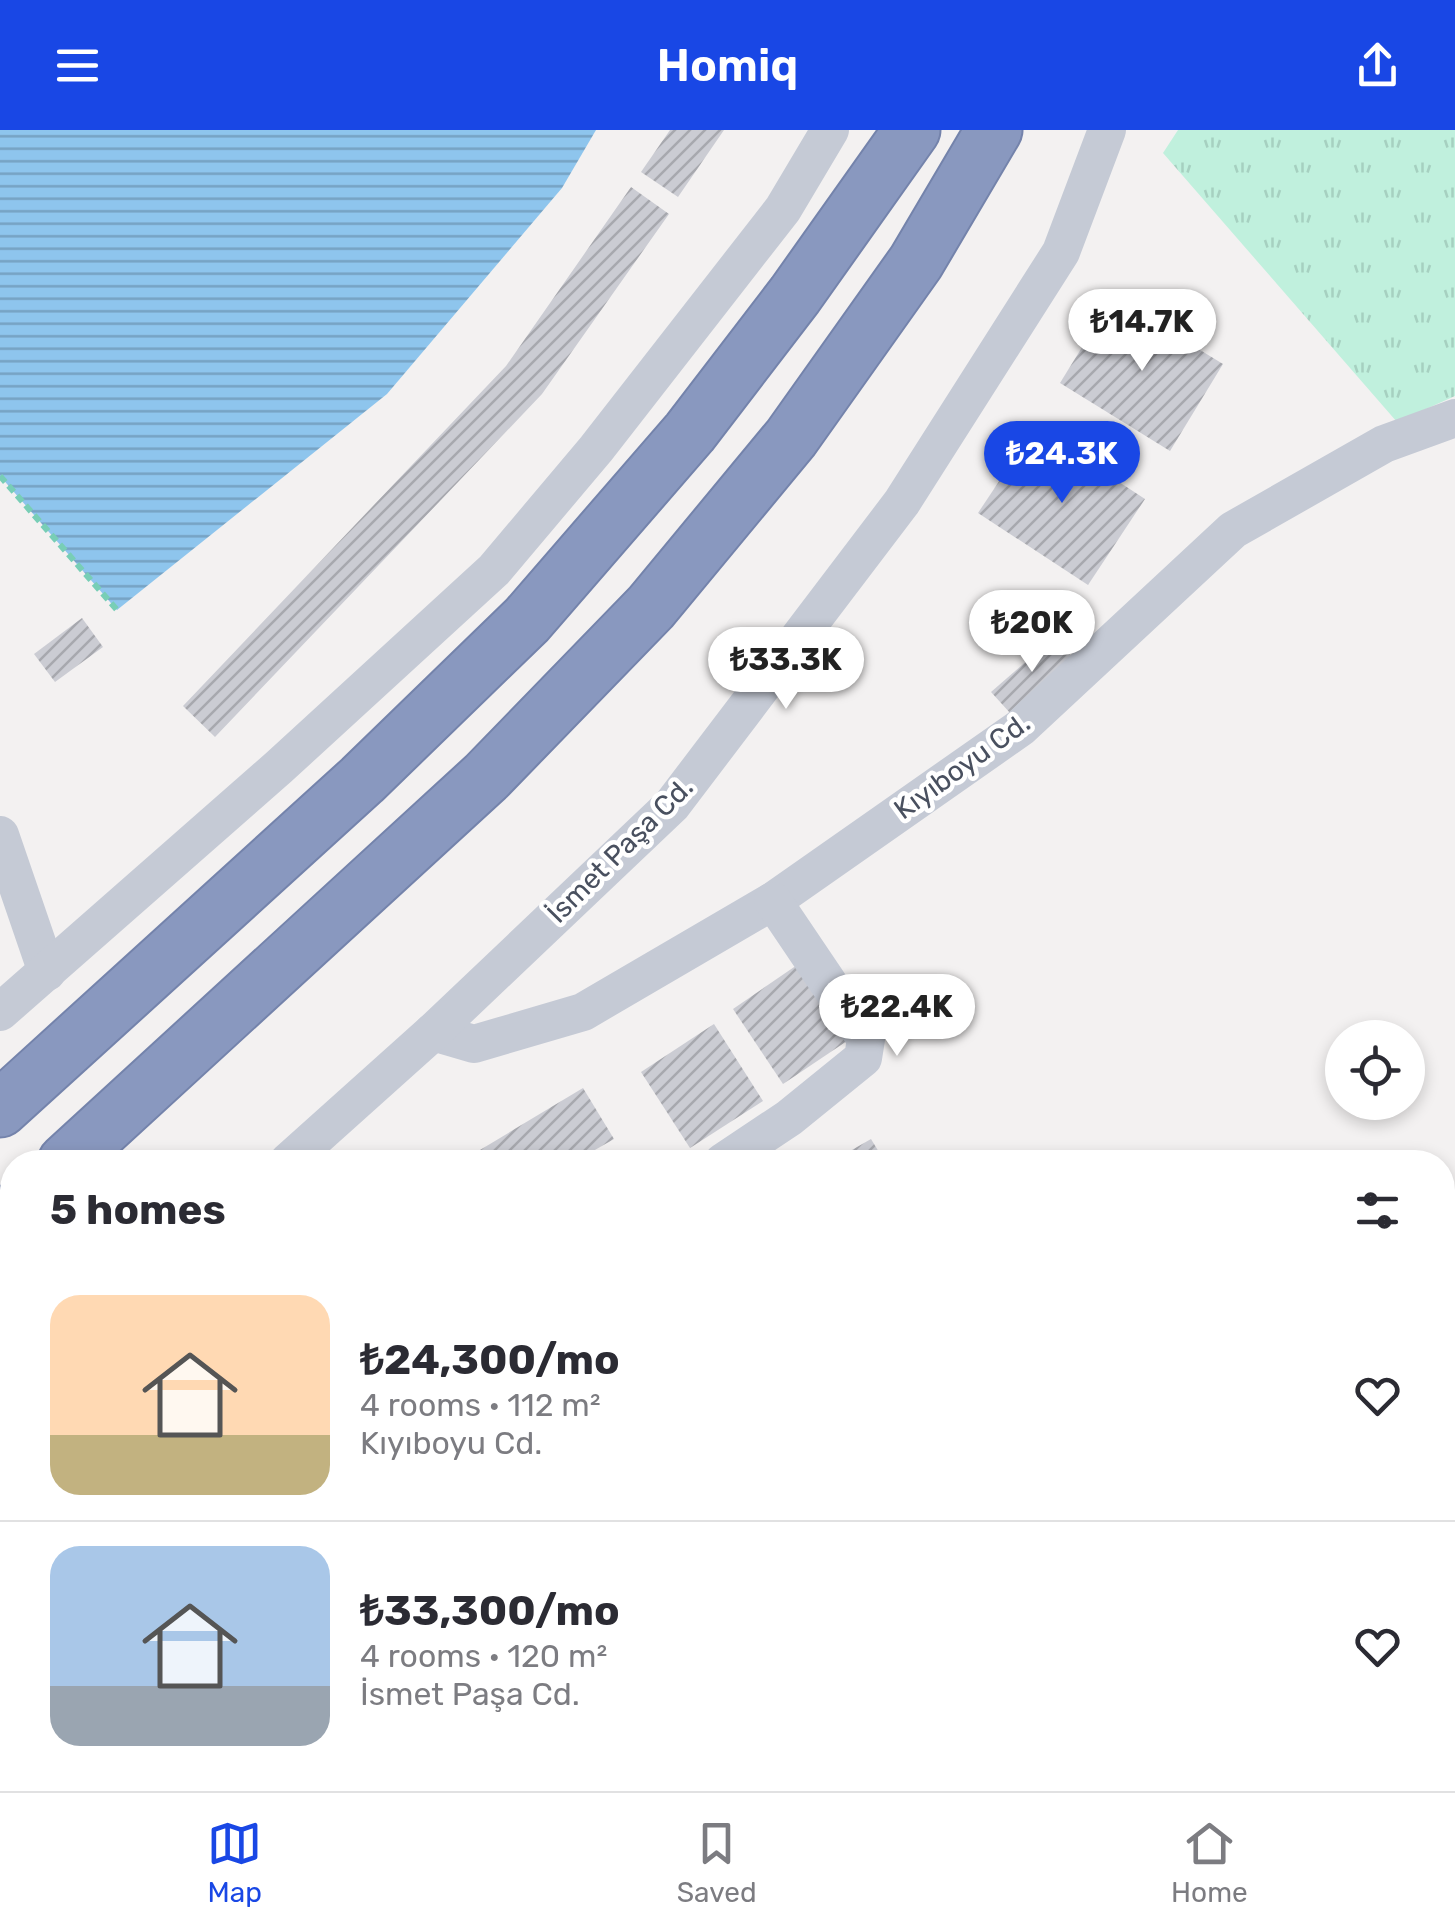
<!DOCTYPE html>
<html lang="en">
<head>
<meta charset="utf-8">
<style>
  :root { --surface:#fff; --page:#f7f7f7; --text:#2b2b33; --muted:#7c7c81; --line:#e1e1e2; --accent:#1947e5 }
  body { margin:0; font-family:Rubik,sans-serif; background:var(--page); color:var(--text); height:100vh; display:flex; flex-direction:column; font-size:38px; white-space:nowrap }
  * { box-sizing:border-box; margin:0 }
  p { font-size:32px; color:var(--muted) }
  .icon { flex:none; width:55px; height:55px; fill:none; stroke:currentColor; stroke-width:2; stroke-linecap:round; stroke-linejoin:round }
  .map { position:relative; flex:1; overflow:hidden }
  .side { position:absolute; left:0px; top:1020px; width:1455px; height:642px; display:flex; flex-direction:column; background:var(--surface); border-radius:40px 40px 0 0; box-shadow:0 5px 15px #0003 }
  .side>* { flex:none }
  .buttons { position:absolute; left:1325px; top:890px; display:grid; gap:20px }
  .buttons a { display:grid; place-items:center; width:100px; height:100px; border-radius:50%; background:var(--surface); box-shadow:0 5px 15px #0003; font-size:50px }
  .price { position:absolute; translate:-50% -85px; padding:0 22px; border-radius:35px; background:#fff; color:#222; font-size:32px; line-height:65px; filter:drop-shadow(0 2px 5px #0008) }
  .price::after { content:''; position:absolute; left:50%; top:60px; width:30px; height:22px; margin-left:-15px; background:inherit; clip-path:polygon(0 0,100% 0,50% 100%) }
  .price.on { background:var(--accent); color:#fff }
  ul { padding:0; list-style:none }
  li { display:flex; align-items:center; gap:30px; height:250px; padding:0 50px }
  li+li { border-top:2px solid var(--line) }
  li span { display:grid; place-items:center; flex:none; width:280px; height:200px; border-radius:30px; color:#555 }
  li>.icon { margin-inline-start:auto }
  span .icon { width:120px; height:120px; fill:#fffc; stroke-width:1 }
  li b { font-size:42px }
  h2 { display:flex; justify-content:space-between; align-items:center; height:120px; padding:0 50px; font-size:42px }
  header { display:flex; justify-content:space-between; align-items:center; height:130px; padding:0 50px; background:var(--accent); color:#fff; font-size:45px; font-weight:600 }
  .tab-bar { display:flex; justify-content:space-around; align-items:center; height:140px; border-top:2px solid var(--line); background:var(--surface); font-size:28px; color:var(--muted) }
  .tab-bar a { display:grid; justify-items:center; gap:5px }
  .tab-bar .on { color:var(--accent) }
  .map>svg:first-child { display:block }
  .grass { fill:url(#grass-tufts) }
  .water { fill:url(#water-rules) }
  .building { fill:url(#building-hatch) }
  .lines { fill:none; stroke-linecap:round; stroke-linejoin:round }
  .highway-casing { stroke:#7483ab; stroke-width:59 }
  .path { stroke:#78ceb6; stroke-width:6; stroke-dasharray:8 5; stroke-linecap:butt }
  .minor { stroke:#c5cad5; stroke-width:38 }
  .highway { stroke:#8998bf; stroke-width:55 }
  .labels { text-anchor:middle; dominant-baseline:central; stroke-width:9; stroke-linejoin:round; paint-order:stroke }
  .street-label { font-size:28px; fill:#49505f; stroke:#fff }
</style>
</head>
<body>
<header><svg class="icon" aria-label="menu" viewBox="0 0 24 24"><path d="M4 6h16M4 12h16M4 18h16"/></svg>Homiq<svg class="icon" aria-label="share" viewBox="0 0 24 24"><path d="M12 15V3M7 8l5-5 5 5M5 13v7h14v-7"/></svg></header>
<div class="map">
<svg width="1455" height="1661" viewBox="0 0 1455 1661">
  <defs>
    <pattern id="grass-tufts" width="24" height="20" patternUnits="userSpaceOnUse" patternTransform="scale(2.5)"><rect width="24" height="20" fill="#c0f0dd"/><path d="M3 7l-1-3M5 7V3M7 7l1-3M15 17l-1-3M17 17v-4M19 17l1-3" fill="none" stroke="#a6d0c0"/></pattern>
    <pattern id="water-rules" width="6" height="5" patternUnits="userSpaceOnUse" patternTransform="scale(2.5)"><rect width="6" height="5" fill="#8ec5ed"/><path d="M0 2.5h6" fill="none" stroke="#76a2c3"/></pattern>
    <pattern id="building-hatch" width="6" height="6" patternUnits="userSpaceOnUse" patternTransform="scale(2.5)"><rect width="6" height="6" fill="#cbccd3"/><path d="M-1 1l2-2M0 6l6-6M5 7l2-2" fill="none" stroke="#a7a8ae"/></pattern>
  </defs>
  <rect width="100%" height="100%" fill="#f3f1f1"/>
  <polygon class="grass" points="1178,0 1455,0 1455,266 1397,292 1163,23"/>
  <polygon class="water" points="0,0 596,0 562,58 387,264 117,480 0,346"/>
  <g class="building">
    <polygon points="670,0 724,0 678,67 641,42"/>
    <polygon points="631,57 669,84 542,264 215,607 183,576 506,236"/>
    <polygon points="1113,167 1223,234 1170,321 1060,253"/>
    <polygon points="1035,297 1145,369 1088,455 978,383"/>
    <polygon points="82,488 103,517 55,552 34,524"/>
    <polygon points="1054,507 1073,528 1011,584 991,562"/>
    <polygon points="800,833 850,909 783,954 733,879"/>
    <polygon points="714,894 763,971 690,1018 641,942"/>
    <polygon points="583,958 614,1009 574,1032 460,1032"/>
    <polygon points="871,1009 885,1032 831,1032"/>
    <polygon points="12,1430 12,1483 10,1485 0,1465 0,1436"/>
  </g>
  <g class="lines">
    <defs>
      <g id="highway">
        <polyline points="0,979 362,650 527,490 690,302 795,165 912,0"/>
        <polyline points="66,1032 486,647 651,477 791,308 916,132 994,0"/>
        <polyline points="0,1093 12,1082"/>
      </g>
    </defs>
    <use href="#highway" class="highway-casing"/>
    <polyline class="path" points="0,346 117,480"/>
    <g class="minor">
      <polyline points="0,705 47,842"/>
      <polyline points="0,882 279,637 494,440 596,319 783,79 830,0"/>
      <polyline points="433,902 474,914 583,882 773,771 1020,598 1233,400 1384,314 1455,288"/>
      <polyline points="288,1032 433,902 672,675 902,372 1061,122 1107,0"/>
      <polyline points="723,1032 789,988 863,928 866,909 773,771"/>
      <polyline points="1442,1133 1455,1125"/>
      <polyline points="0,1269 12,1259"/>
      <polyline points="0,1414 12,1408"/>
      <polyline points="0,1531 12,1544"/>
      <polyline points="126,1650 140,1661"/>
      <polyline points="67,1661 74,1650"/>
      <polyline points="876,1661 884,1650"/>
    </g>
    <use href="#highway" class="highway"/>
  </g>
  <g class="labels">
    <g class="street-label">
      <text transform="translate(962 636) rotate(-36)">Kıyıboyu Cd.</text>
      <text transform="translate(620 720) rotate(-45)">İsmet Paşa Cd.</text>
    </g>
  </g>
</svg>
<div class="buttons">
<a><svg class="icon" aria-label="locate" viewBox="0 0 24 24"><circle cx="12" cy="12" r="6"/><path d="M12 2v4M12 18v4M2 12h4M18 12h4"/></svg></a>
</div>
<b class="price" style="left:1142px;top:244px">₺14.7K</b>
<b class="price on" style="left:1062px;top:376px">₺24.3K</b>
<b class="price" style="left:1032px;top:545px">₺20K</b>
<b class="price" style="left:786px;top:582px">₺33.3K</b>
<b class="price" style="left:897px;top:929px">₺22.4K</b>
<section class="side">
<h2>5 homes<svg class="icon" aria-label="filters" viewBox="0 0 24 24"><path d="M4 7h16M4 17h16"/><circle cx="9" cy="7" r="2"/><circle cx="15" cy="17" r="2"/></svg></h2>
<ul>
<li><span style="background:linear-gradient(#ffd9b3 70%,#c2b280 0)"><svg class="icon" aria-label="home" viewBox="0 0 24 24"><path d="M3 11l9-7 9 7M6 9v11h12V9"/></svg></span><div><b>₺24,300/mo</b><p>4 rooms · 112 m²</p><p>Kıyıboyu Cd.</p></div><svg class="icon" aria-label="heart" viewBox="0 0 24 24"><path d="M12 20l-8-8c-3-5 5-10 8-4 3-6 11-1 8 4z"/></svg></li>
<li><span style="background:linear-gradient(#a9c7e8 70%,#9aa5b1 0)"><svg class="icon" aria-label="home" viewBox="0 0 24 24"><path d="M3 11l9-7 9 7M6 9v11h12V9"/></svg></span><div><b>₺33,300/mo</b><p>4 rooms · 120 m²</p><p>İsmet Paşa Cd.</p></div><svg class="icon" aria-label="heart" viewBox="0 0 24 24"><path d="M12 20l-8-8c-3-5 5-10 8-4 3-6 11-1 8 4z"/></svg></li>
</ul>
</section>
</div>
<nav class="tab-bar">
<a class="on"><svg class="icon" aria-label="map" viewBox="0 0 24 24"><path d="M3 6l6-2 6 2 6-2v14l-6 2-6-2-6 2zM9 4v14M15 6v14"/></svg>Map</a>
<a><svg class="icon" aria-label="saved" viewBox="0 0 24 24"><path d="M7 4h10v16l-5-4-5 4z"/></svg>Saved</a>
<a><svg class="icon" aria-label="home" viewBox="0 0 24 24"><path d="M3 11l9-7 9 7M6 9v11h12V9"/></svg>Home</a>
</nav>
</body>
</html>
